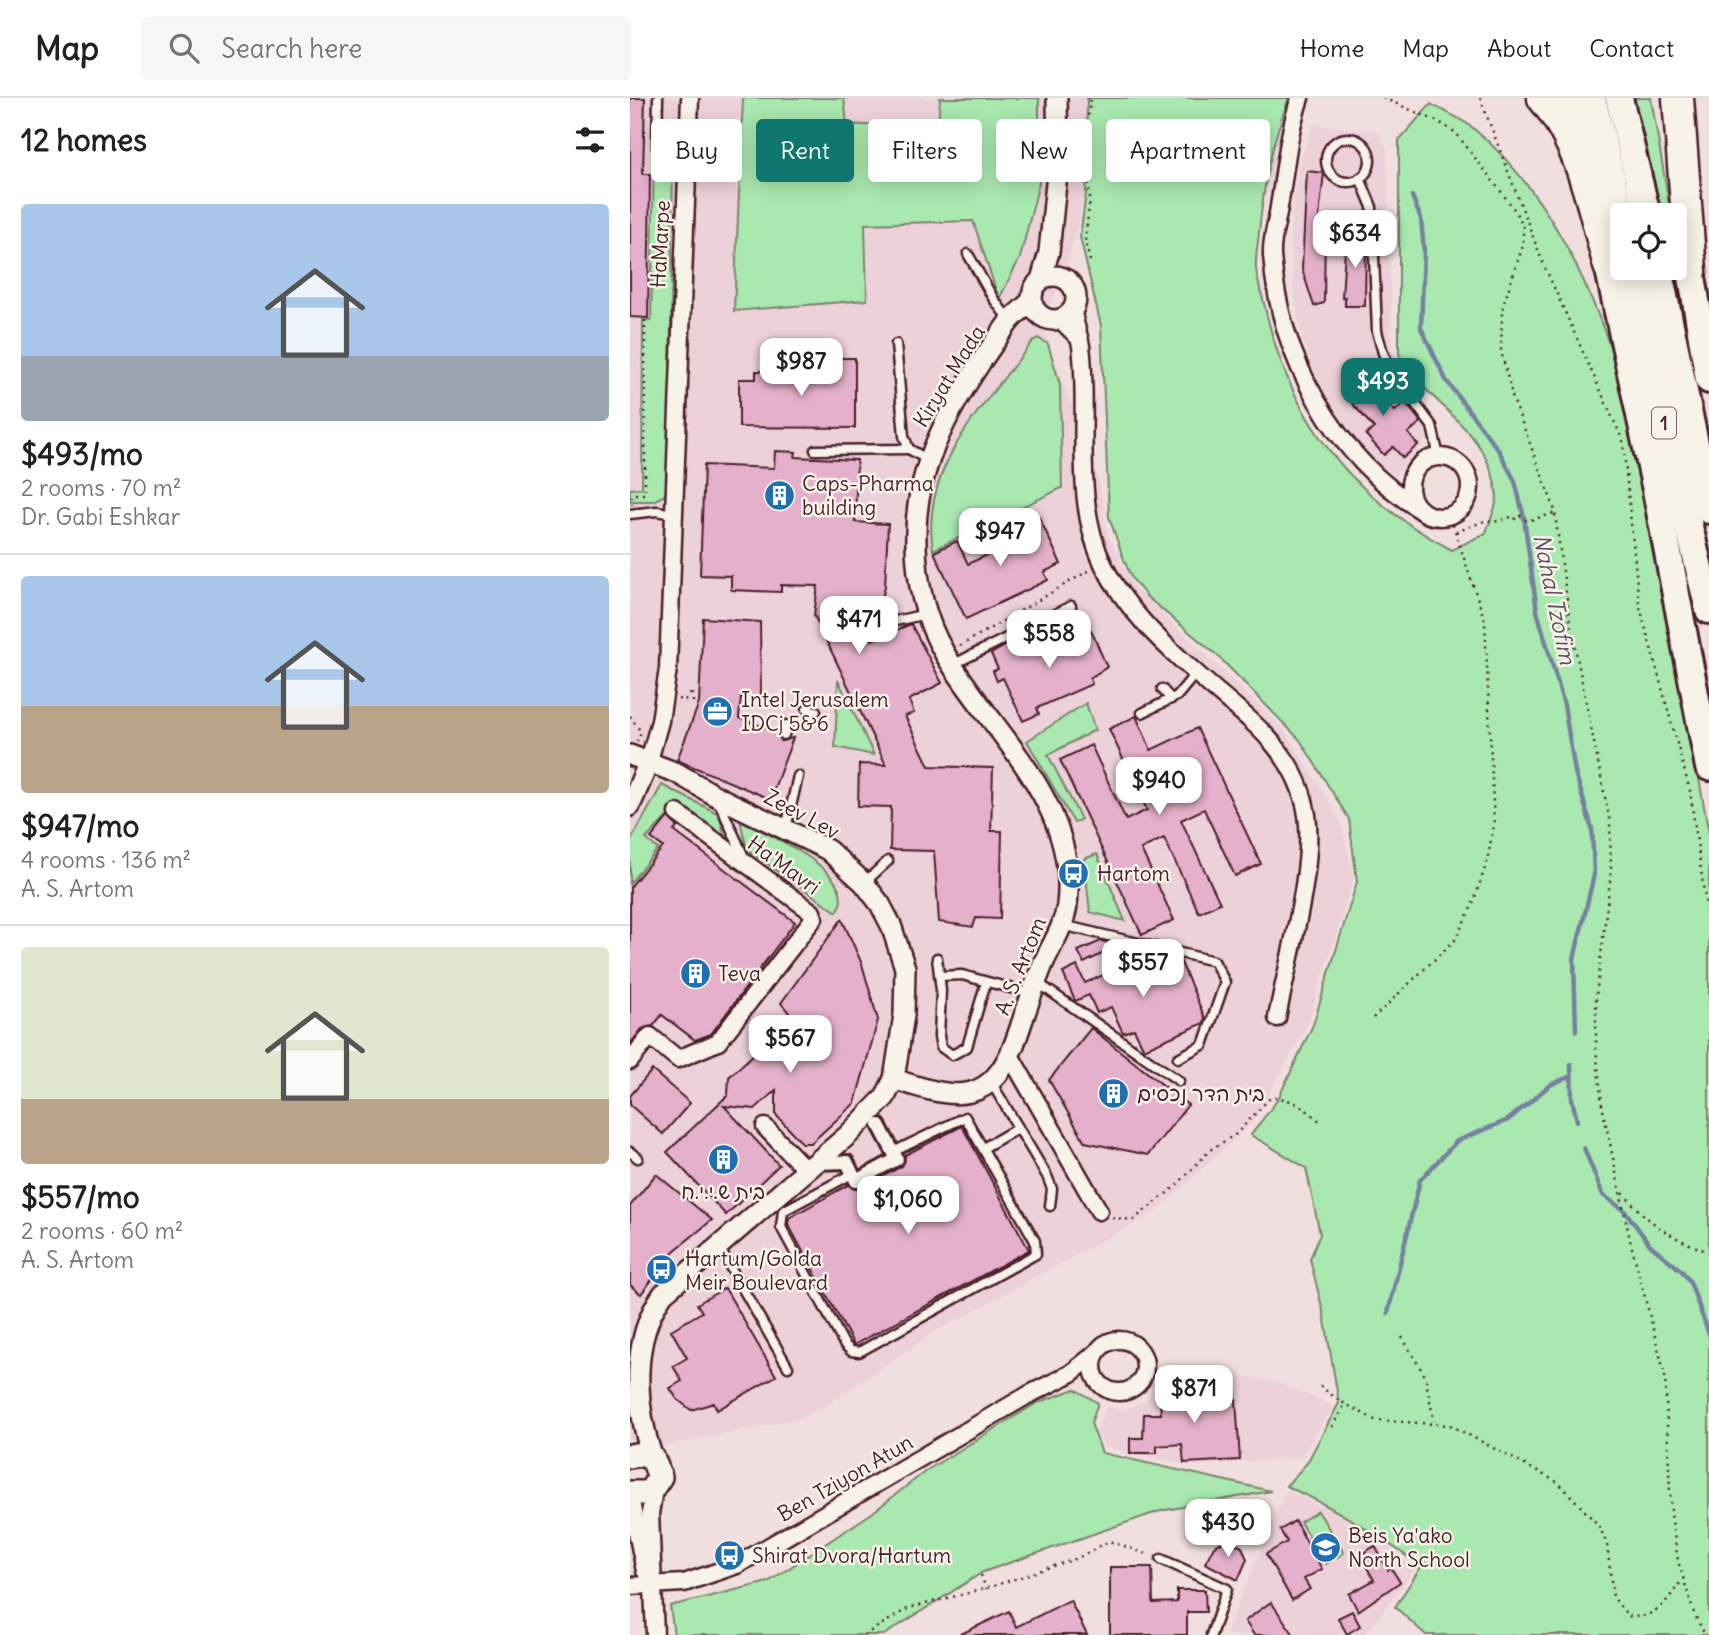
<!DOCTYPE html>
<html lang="en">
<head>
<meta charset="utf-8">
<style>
  :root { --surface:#fff; --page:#f6f6f6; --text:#202124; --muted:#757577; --line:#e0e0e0; --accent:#0f766e }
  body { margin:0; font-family:Delius,"Playpen Sans Hebrew",sans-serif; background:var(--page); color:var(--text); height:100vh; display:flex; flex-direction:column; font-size:26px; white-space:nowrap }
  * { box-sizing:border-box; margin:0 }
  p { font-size:23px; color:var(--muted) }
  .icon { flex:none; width:38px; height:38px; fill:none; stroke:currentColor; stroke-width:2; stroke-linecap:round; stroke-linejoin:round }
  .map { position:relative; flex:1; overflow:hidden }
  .sheet { display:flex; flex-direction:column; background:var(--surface); width:630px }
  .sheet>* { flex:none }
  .top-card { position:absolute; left:21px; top:21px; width:665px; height:63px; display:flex; gap:14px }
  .tools { position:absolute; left:980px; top:105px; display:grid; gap:14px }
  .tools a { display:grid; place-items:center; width:77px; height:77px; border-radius:7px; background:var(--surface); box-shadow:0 4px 18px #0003; font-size:35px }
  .price { position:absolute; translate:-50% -60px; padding:0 16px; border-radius:14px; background:#fff; color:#222; font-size:23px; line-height:46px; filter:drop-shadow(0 2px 4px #0008) }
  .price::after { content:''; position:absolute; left:50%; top:42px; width:21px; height:16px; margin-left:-10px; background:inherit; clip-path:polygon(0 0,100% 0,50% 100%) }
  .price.active { background:var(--accent); color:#fff }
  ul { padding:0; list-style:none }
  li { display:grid; align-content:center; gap:14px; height:371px; padding:0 21px }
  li+li { border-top:2px solid var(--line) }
  li span { display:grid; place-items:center; height:217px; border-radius:7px; color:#555 }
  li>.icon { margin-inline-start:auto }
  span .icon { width:126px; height:126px; fill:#fffc; stroke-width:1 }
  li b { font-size:30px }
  h2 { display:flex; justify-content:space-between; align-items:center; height:84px; padding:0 21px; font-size:30px }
  .tag { padding:0 24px; border-radius:7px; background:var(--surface); box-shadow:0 4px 18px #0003; font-size:24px; line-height:63px }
  .tag.active { background:var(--accent); color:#fff }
  header { display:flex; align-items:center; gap:42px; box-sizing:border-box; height:98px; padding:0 35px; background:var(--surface); border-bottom:2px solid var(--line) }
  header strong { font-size:33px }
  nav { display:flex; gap:38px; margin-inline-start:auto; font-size:24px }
  .search { width:490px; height:63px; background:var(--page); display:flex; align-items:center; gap:18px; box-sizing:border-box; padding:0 24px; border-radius:7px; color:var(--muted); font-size:26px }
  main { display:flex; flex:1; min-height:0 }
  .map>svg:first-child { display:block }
  .built { fill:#edd1d9 }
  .green { fill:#a9e8af; stroke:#7a846d; stroke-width:2 }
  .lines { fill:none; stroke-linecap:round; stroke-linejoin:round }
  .stream { stroke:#7681a0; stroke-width:4.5 }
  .building { fill:#e4b0cb; stroke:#4a1f2b; stroke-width:2 }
  .service-casing { stroke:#4a1f2b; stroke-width:13 }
  .pedestrian-casing { stroke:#4a1f2b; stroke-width:18 }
  .minor-casing { stroke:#4a1f2b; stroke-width:21 }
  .tertiary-casing { stroke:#4a1f2b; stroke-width:24 }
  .secondary-casing { stroke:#4a1f2b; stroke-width:28 }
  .trunk-casing { stroke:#4a1f2b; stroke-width:32 }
  .motorway-casing { stroke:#4a1f2b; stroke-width:35 }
  .path { stroke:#4a1f2b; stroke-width:2.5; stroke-dasharray:2 5; stroke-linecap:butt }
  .service { stroke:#f7f3e8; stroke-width:8 }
  .pedestrian { stroke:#f7f3e8; stroke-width:12 }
  .minor { stroke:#f7f3e8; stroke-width:16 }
  .tertiary { stroke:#f7f3e8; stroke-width:19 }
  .secondary { stroke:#f7f3e8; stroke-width:23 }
  .trunk { stroke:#f7f3e8; stroke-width:26 }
  .motorway { stroke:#f7f3e8; stroke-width:30 }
  .labels { text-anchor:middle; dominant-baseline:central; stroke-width:5; stroke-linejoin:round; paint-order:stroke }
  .shield { fill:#f7f3e8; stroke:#7e5f64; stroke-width:2 }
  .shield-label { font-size:19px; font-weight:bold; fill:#4a1f2b }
  .street-label { font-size:21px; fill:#4a1f2b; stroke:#f7f3e8 }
  .poi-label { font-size:21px; fill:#4a1f2b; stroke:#f7f3e8; text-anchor:start }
  .water-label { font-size:23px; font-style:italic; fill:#605066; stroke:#f7f3e8 }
</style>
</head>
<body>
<header>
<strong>Map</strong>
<div class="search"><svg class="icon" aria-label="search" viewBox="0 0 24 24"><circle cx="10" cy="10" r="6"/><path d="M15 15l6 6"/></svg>Search here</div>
<nav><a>Home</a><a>Map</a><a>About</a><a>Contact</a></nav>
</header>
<main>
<section class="sheet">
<h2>12 homes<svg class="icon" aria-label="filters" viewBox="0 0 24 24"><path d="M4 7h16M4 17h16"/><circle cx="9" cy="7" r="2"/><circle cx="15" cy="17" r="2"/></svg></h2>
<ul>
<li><span style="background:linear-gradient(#a9c7e8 70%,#9aa5b1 0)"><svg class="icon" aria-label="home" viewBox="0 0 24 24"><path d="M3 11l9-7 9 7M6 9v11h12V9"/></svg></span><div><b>$493/mo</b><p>2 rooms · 70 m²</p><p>Dr. Gabi Eshkar</p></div></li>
<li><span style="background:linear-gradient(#a9c7e8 60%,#b9a48a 0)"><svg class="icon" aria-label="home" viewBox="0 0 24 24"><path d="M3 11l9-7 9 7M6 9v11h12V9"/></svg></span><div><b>$947/mo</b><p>4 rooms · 136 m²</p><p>A. S. Artom</p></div></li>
<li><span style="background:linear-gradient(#dfe7d0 70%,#b9a48a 0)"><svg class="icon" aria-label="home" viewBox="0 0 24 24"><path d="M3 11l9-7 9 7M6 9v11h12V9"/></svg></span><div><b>$557/mo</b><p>2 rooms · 60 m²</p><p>A. S. Artom</p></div></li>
</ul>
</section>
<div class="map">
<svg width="1079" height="1537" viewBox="0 0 1079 1537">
  <rect width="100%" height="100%" fill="#f1dfdf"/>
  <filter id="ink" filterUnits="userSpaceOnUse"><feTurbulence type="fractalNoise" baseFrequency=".0143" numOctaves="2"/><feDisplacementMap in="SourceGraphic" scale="14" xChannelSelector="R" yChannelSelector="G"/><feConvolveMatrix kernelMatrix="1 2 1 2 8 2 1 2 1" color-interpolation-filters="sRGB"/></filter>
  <g filter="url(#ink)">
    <g class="built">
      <polygon points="0,0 459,0 454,104 435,174 412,226 470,386 477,435 504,489 653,630 710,721 724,779 677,928 622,1025 526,1114 306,1233 200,1305 170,1321 0,1355"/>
      <polygon points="683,26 748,34 757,50 762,250 799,318 796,343 765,378 737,357 711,322 685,281 672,240 663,189 660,134 667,72"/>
      <polygon points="563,1270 646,1284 704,1308 671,1359 560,1368 475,1349 467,1333 476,1309 491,1312 514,1304 537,1279 551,1271"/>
      <polygon points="656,1392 731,1427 785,1471 735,1537 595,1537"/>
    </g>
    <g class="green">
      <polygon points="113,0 214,0 217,26 308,31 310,0 409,0 409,85 390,160 369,201 343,123 235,126 237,202 104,213"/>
      <path d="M457 0H659C641 46 634 85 629 134 628 146 625 160 626 171 628 187 634 203 637 218 664 327 723 400 822 452L856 435C859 424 867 408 867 399 860 329 799 310 769 256V42L801 6C815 14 831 20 843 30 930 102 975 221 1005 327L1079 736V1537H796L765 1509 791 1469C748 1436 706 1410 656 1388L677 1365 709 1305 694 1217 680 1161 690 1136 676 1070 621 1037 648 1001 683 927 727 784 719 721 670 642 588 558 517 499 501 479 493 459 479 419 471 228 450 139 456 95Z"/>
      <polygon points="999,0 1021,0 1041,117 1025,117"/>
      <polygon points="24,57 43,57 39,382 35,397 23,403 0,403 0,391 12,390 13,222 21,222"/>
      <path d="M408 240 418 246 430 287 432 390 303 452C289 367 356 307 402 244Z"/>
      <polygon points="208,582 244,657 205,649"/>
      <polygon points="456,605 465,632 418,657 451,721 444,725 397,643"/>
      <polygon points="32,687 89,716 95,740 47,708 16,741 28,751 0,785 0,744"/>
      <path d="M110 722C136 736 231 774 207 814L117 752Z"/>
      <polygon points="467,756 495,823 460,814 454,761"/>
      <polygon points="445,1291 468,1305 461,1325 472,1355 641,1393 530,1413 353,1474 254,1537 44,1537 40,1508 138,1484 242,1415 297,1372 407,1305"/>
      <polygon points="688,1413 714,1455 696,1466 670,1424"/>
    </g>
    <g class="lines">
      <g class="stream">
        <polyline points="782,98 791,121 794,153 791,230 816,282 869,353 885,383 894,420 907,513 934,607 945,674 962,731 964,777 944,861 946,933"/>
        <polyline points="941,966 942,1001 947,1023"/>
        <polyline points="954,1050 973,1097 995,1113 1020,1147 1052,1173 1060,1184 1079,1236"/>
        <polyline points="758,1215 790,1082 827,1043 878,1022 920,987 941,978"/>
      </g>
    </g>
    <g class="building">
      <polygon points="0,0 15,0 13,76 20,76 18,220 0,219"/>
      <polygon points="677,73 694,75 688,128 695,128 694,205 684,208 672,171"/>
      <polygon points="716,135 736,136 735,208 715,208 715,199 712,200"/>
      <polygon points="190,260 225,260 225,330 109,329 109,281 126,281 126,273 190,274"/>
      <polygon points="731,275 765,313 775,304 791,324 778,335 788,347 773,360 763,349 754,357 736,337 744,330 711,293"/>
      <polygon points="145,353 166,354 165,359 227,362 225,424 258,426 255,488 248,518 231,517 242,542 281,526 312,585 279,602 284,615 275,618 299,668 363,670 361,733 372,733 370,821 346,820 343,829 309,824 304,753 260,752 261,709 228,708 229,666 256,667 184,517 188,488 151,487 151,494 101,492 101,478 70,477 74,367 144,370"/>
      <polygon points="409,419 431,466 414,474 418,482 336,521 304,454 327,443 338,466 368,452 363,441"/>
      <polygon points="73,520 130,524 131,600 111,599 109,620 148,634 151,643 163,640 140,701 47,662 69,605"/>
      <polygon points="454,528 456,534 461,532 477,569 460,580 462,586 407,610 409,616 393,623 373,580 367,583 363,573 368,571 361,556 382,544 384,549 389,547 393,555"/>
      <polygon points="506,618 521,652 567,630 631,766 605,778 574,711 551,722 590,805 569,815 534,740 511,751 544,822 512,837 430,662 461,647 496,722 517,712 479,631"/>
      <polygon points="38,719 48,729 44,733 165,824 81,936 65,942 32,917 23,928 12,931 0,946 0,789 33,749 21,740"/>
      <polygon points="212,821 232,866 248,922 225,1005 181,1045 172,1045 146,1017 146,992 125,1011 94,1008 149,1067 96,1117 37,1054 98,997 99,979 163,920 151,905"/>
      <polygon points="471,843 477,844 480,852 454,865 448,853"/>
      <polygon points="515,859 522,875 550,862 575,920 574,925 514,951 504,931 493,935 481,909 467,915 459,897 445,903 433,875 447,868 455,885"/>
      <polygon points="461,930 558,1007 518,1057 455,1044 419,982"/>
      <polygon points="22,972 60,1005 33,1036 0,1007 0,998"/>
      <polygon points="332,1028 399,1152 224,1247 158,1126 159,1120 218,1087 230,1091 272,1068 275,1057"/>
      <polygon points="26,1076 82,1122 44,1153 11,1196 0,1187 0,1108"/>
      <polygon points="95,1190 146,1278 87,1312 84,1305 61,1312 47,1301 40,1290 52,1283 43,1268 57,1260 41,1232 72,1214 67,1206"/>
      <polygon points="605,1287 610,1362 554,1365 552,1346 527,1348 527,1355 500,1355 500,1340 513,1340 514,1316 531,1316 529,1295"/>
      <polygon points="665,1423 692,1471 674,1481 680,1491 662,1502 636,1456 657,1444 650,1432"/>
      <polygon points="597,1442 612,1449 617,1461 608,1482 575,1465 584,1448"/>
      <polygon points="745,1448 758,1472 761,1470 770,1484 728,1513 719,1496 744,1482 730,1457"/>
      <polygon points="480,1469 522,1469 523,1505 547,1504 547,1492 575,1492 576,1514 557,1514 557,1537 480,1537"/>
      <polygon points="440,1502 457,1537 329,1537 379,1513 386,1529"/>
      <polygon points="641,1504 664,1537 624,1537 615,1523"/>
      <polygon points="722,1513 730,1528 717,1536 708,1520"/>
    </g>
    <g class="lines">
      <defs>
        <g id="service">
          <circle cx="718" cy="62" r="22"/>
          <polyline points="27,49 28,0"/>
          <polyline points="730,80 742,109 747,233 753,255 764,277 802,328 809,359"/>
          <polyline points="338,156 363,200 379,222"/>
          <polyline points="266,246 274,338 279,351 298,362"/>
          <polyline points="185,352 279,351"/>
          <polyline points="0,416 27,413 43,416"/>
          <polyline points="248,527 296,516"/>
          <polyline points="322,567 441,508"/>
          <polyline points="532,591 541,601"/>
          <polyline points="177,611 186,613"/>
          <polyline points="512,615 547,598 566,575"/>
          <polyline points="154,637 157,627"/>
          <polyline points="89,704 114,759"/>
          <polyline points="156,730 168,678"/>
          <polyline points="234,785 258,763"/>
          <polyline points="432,827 584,863 595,884 573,947 548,960"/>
          <polyline points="307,860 311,892 309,939 311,949 322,957 337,949 356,884"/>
          <polyline points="310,878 332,877 402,896"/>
          <polyline points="408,885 549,983"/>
          <polyline points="361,984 417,1078 422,1091 420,1108"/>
          <polyline points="355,1049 388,1030"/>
          <polyline points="0,1054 8,1060"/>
          <polyline points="222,1076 153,1113 151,1129 214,1246 221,1253 229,1254 406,1156 405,1143 335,1019 263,1054"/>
          <polyline points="88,1148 158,1269"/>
          <polyline points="531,1461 597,1491 581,1537"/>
        </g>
        <polyline id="pedestrian" points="186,1065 217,1064 226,1083 267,1061 249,1027"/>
        <g id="minor">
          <path d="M670 0C658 35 655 73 649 109 647 124 641 142 642 157 649 260 705 359 792 413"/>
          <path d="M443 212C444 225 449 236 451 248 460 319 441 401 474 468 495 510 531 544 566 575 612 617 667 650 677 717 685 770 657 865 647 920"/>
          <polyline points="430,221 448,239"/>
          <circle cx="810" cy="389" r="30"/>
          <polyline points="18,666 30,623 38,571 60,0"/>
          <polyline points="381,959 469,1113"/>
          <polyline points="0,963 20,938 48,961 88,944 184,820 182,814 47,715"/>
          <polyline points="135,1029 177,1073"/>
          <circle cx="489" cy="1268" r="26"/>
          <polyline points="24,1391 20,1416 25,1537"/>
          <polyline points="0,1399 15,1473"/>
          <polyline points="0,1488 54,1485 107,1467 398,1297 440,1276 465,1256"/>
        </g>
        <g id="tertiary">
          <circle cx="424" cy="200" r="22"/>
          <polyline points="411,182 419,154 428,66 427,0"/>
          <path d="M0 657 47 675 86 698 198 752 234 785 250 806 261 827 275 870 274 917 264 981 255 999 218 1037 33 1196C0 1243 5 1307 23 1361"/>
          <polyline points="0,708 18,666"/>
          <path d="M264 981C328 1003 363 1009 388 936 396 912 404 889 413 866 422 846 434 829 437 807 449 705 362 635 315 556 293 519 285 476 286 434 286 358 335 284 379 224 385 216 395 210 402 202"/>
        </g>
        <polyline id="secondary" points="0,1358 11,1356 23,1361 30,1379 19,1395 0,1395"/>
        <g id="trunk">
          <polyline points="941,0 954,56"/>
          <polyline points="962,0 992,123"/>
          <polyline points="989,0 1017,117"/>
          <polyline points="974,148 1026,392 1079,669"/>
          <polyline points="1058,154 1079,282"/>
          <polyline points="1002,170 1043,362 1079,512"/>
          <polyline points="1028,170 1079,412"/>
        </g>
        <g id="motorway">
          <path d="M913 0C952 47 963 110 979 168"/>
          <polyline points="1048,0 1061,173"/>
        </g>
      </defs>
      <use href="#service" class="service-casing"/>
      <use href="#pedestrian" class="pedestrian-casing"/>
      <use href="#minor" class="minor-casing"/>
      <use href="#tertiary" class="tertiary-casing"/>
      <use href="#secondary" class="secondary-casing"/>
      <use href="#trunk" class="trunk-casing"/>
      <use href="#motorway" class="motorway-casing"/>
      <g class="path">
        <polyline points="753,0 809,24 826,35 882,108 893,127 893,147 872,211 871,253 883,301 924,409 940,524 980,724 981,774 966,898 966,951 972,1007 1000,1142 1035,1277 1041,1416 1048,1463 1064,1515 1075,1537"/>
        <polyline points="850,0 913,165 993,343 1009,506 1060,693 1079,830"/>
        <polyline points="460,163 455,143 460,100 454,44 461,0"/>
        <polyline points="2,407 2,396 15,396 15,220"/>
        <polyline points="826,434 857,422 864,424 881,419 884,422 889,417 897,423 925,415"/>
        <polyline points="330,548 460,472"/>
        <polyline points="48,601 55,602 63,593 63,604 69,605"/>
        <polyline points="0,618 11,634 7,643"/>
        <polyline points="743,920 825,842 842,808 857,764 864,726 855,523 820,418"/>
        <path d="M993 1095C1020 1127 1040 1139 1079 1154"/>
        <path d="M482 1120 503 1122 546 1088 580 1052 606 1036 640 1000C661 998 677 1012 692 1025"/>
        <polyline points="772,1239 795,1278 804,1323"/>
        <path d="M690 1288 708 1302 745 1322 820 1327 929 1385 969 1428 977 1446 983 1499 998 1518C1026 1523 1038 1501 1053 1481"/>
        <polyline points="702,1329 715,1306"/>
        <polyline points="351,1477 356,1491"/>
        <polyline points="234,1537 279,1510 354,1491 448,1460 479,1443 520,1457"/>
      </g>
      <use href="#service" class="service"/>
      <use href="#pedestrian" class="pedestrian"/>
      <use href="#minor" class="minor"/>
      <use href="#tertiary" class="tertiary"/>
      <use href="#secondary" class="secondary"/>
      <use href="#trunk" class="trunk"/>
      <use href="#motorway" class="motorway"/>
    </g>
  </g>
  <defs>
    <symbol id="building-disc" viewBox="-11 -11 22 22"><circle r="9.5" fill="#1f6fb2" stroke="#f7f3e8"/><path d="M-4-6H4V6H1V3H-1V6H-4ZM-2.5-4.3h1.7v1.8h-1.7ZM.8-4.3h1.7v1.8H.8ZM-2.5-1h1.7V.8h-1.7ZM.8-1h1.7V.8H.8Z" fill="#fff"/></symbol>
    <symbol id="office-disc" viewBox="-11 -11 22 22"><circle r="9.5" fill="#1f6fb2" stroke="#f7f3e8"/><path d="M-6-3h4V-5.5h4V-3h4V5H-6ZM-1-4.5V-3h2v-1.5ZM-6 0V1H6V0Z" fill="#fff"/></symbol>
    <symbol id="bus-disc" viewBox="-11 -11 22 22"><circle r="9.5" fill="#1f6fb2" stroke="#f7f3e8"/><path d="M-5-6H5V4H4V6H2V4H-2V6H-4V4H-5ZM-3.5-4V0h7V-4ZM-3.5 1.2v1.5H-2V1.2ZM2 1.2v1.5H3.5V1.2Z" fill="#fff"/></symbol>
    <symbol id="school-disc" viewBox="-11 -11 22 22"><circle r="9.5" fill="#1f6fb2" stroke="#f7f3e8"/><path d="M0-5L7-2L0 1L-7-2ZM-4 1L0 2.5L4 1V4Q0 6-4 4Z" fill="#fff"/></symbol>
  </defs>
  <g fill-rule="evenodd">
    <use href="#building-disc" x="132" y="380" width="35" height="35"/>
    <use href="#office-disc" x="70" y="596" width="35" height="35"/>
    <use href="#bus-disc" x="426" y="758" width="35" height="35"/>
    <use href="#building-disc" x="48" y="858" width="35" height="35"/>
    <use href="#building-disc" x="466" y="978" width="35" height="35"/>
    <use href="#building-disc" x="76" y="1044" width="35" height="35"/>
    <use href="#bus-disc" x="14" y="1154" width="35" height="35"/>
    <use href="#school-disc" x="678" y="1432" width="35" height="35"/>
    <use href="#bus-disc" x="82" y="1440" width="35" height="35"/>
  </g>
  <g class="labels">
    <rect class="shield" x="1022" y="309.5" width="24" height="31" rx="5"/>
    <g class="shield-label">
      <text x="1034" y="325">1</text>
    </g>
    <g class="street-label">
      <text transform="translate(30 146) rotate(-87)">HaMarpe</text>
      <text transform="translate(319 278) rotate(-58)">Kiryat Mada</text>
      <text transform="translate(172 716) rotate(28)">Zeev Lev</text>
      <text transform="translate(154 767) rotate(36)">Ha'Mavri</text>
      <text transform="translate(390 868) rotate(-68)">A. S. Artom</text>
      <text transform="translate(215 1380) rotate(-30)">Ben Tziyon Atun</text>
    </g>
    <g class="poi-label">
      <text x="172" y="385">Caps-Pharma<tspan x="172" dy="24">building</tspan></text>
      <text x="111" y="601">Intel Jerusalem<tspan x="111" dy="24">IDCj 5&amp;6</tspan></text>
      <text x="467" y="775">Hartom</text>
      <text x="88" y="875">Teva</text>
      <text x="507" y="995">בית הדר נכסים</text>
      <text x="93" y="1093" text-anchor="middle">בית ש.י.י.ח</text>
      <text x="55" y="1160">Hartum/Golda<tspan x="55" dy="24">Meir Boulevard</tspan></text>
      <text x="718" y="1437">Beis Ya'ako<tspan x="718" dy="24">North School</tspan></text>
      <text x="122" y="1457">Shirat Dvora/Hartum</text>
    </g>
    <g class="water-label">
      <text transform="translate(925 501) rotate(78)">Nahal Tzofim</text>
    </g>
  </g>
</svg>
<div class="tools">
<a><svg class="icon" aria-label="locate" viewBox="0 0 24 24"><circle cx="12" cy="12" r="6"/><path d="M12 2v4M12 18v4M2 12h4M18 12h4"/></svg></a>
</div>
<b class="price" style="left:725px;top:172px">$634</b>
<b class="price" style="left:171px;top:300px">$987</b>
<b class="price active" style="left:753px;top:320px">$493</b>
<b class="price" style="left:370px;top:470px">$947</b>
<b class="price" style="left:229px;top:558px">$471</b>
<b class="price" style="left:419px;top:572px">$558</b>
<b class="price" style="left:529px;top:719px">$940</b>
<b class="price" style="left:513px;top:901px">$557</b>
<b class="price" style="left:160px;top:977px">$567</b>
<b class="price" style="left:278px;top:1138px">$1,060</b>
<b class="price" style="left:564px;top:1327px">$871</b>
<b class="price" style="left:598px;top:1461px">$430</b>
<div class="top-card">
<a class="tag">Buy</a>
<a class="tag active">Rent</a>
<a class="tag">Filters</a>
<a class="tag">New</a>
<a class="tag">Apartment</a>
</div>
</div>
</main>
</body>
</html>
